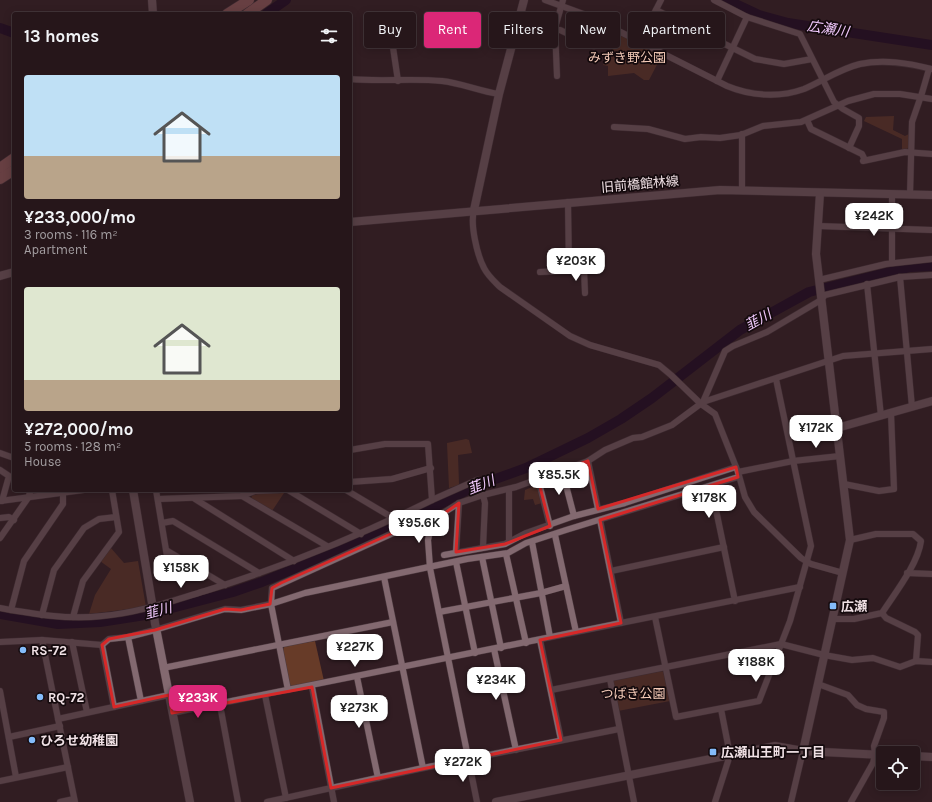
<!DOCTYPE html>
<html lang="en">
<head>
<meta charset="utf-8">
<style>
  :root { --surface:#26161a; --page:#322327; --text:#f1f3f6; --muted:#a49fa2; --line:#423539; --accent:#db2777 }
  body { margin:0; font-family:Karla,"Noto Sans JP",sans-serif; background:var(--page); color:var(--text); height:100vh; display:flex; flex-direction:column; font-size:15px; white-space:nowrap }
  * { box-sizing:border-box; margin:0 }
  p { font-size:13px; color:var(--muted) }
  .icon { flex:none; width:22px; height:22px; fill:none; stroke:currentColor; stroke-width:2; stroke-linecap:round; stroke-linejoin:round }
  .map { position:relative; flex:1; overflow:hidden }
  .drawer { position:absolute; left:12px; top:12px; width:340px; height:480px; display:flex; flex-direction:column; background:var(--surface); border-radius:4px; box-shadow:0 2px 10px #0003,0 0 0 1px var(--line) }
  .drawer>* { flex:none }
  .guide { position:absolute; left:364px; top:12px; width:380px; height:36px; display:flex; gap:8px }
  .tools { position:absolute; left:876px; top:746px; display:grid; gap:8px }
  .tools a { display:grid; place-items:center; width:44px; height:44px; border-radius:4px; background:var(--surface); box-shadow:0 2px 10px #0003,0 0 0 1px var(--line); font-size:20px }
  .price { position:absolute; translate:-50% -34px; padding:0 9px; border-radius:8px; background:#fff; color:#222; font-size:13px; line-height:26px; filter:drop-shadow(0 1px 2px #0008) }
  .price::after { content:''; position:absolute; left:50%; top:24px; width:12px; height:9px; margin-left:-6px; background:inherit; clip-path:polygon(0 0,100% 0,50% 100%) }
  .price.current { background:var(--accent); color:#fff }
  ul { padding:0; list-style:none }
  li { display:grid; align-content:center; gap:8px; height:212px; padding:0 12px }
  li span { display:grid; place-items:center; height:124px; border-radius:4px; color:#555 }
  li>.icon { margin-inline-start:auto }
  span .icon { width:72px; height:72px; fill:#fffc; stroke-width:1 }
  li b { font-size:17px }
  h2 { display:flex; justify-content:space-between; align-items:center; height:48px; padding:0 12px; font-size:17px }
  .tag { padding:0 14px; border-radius:4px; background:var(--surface); box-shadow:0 2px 10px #0003,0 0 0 1px var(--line); font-size:14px; line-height:36px }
  .tag.current { background:var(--accent); color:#fff }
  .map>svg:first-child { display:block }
  .green { fill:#673b28 }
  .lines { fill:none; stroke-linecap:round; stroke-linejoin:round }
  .river { stroke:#16001f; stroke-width:10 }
  .minor-casing { stroke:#4d3b40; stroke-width:7 }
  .tertiary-casing { stroke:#4d3b40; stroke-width:9 }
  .primary-casing { stroke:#4d3b40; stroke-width:11 }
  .minor { stroke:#836970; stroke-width:6 }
  .tertiary { stroke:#836970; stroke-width:8 }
  .primary { stroke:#a96869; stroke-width:10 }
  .tertiary-bridge-casing { stroke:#4d3b40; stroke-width:9; stroke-linecap:butt }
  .tertiary-bridge { stroke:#836970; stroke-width:8 }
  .marked { fill:none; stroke:#d62828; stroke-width:3; stroke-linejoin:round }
  .poi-dot { fill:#84bcfb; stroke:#140a0d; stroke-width:1.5 }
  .labels { text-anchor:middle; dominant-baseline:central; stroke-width:3.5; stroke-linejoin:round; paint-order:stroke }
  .park-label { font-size:13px; fill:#f6ccb9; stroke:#140a0d }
  .street-label { font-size:13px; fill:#f0e1e5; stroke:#140a0d }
  .poi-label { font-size:13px; font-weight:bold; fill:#f0e1e5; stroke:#140a0d; text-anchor:start }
  .water-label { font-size:14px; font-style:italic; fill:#f2cafe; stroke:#140a0d }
</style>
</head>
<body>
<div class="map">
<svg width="932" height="802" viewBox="0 0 932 802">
  <rect width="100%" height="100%" fill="#321d23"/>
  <g class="green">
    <polygon points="620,35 662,55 649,80 644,80 634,73 608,76 608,66 603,65"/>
    <polygon points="894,116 893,130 905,136 909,134 909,147 906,150 902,150 902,139 864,121 866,117"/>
    <polygon points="466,439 469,440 472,453 458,455 459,485 449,488 447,443"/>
    <polygon points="537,485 542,503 535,505 533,499 524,500 525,490"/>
    <polygon points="264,493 284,493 272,511 251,499 252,495"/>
    <polygon points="110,547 124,563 138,561 146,607 89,614 95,595 111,569 100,561"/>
    <polygon points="315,641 324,681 292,687 289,686 283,649 285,646"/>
    <polygon points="662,671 665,673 670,701 618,711 613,683 614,680"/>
  </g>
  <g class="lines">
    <g class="river">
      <polyline points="727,0 759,15 788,23 932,45"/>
      <polyline points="266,14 286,0"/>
      <polyline points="0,28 14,33"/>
      <polyline points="0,614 58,624 100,622 145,615 233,592 262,582 400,525 473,487 526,468 588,438 621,419 652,398 740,330 809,292 910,267 932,266"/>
    </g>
    <defs>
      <g id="minor">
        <path d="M545 0 589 16 727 86C751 96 779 98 804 89 823 81 839 69 860 64 884 59 908 63 932 69"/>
        <polyline points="714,0 747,17 800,34 834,102 843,109 859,118 859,126 849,148"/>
        <polyline points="656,10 755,59 784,64 812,59"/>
        <polyline points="390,27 398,81"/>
        <polyline points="555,30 560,30 594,46 597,45 607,25"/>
        <polyline points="640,41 661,0"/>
        <polyline points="557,76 555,28 563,0"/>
        <path d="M350 79C381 82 412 78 442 81 461 83 479 91 499 94"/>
        <polyline points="717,81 747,17"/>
        <polyline points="807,120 811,129 862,154 865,160"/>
        <polyline points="614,127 648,129 685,139 701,137 720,138 741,135 763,126 801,122 848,101 874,94 900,94 932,99"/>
        <polyline points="863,161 905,152 932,154"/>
        <polyline points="742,189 742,134"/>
        <polyline points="892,194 892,263"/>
        <polyline points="910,195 912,122 922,93 929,69"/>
        <polyline points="568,202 569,270"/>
        <path d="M474 210C470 224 477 255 484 268 488 276 494 281 500 287L570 336 590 345 659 365 671 375 701 404 715 414 738 472 745 497 754 512 801 558 811 564 843 573"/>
        <polyline points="818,226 932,230"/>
        <polyline points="540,272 584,270 585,293"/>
        <polyline points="900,277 912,407"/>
        <polyline points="819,280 886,264 932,259"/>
        <polyline points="867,284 881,416"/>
        <polyline points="703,402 843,356 932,349"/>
        <polyline points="0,453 14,458"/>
        <polyline points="588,461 598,509"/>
        <polyline points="0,470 9,476 2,501"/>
        <polyline points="562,470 574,516"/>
        <polyline points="738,472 793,461 840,456"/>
        <polyline points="538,479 550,526"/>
        <polyline points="350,482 392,479 431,468"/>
        <polyline points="844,484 879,491 894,489 891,413"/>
        <polyline points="711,486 735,601"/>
        <polyline points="156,490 166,550 225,585"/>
        <polyline points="288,490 361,534"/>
        <polyline points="346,490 393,518"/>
        <polyline points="242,496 327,546"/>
        <polyline points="158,499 242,496 255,491 280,490"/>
        <polyline points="195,499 294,561"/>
        <polyline points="432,500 477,480"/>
        <polyline points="0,501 83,490"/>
        <polyline points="0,518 9,517 14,520"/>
        <polyline points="600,520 621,623"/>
        <polyline points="162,523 173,521 259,573"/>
        <polyline points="555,535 576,632"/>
        <polyline points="0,538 28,498 31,490"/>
        <polyline points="509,541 509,489"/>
        <polyline points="532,542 550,637"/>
        <polyline points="483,547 485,503 483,495"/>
        <polyline points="456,552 459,503"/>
        <polyline points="506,554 526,643"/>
        <polyline points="444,555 505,544 526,533 574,516 625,503 736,467"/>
        <polyline points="482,557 501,648"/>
        <polyline points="456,562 475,653"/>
        <polyline points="611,571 724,547"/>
        <polyline points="907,573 932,574"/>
        <polyline points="157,576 167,574 169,569 166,550"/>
        <polyline points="384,577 423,768"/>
        <path d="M0 608C33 614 68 620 102 616 138 613 171 601 205 591 283 567 359 536 432 500L428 444H385L350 450"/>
        <polyline points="11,610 24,561 63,504 63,493"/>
        <polyline points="439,612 541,593 566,586"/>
        <polyline points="882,613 886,618 915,632 918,635 916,661"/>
        <polyline points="42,615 54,570 84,528 99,519 116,517"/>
        <polyline points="73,617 83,581 119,532 112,490"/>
        <polyline points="655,617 676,717 759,701 790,621 811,546 776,379"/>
        <path d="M832 619H854L882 613C895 593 918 564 921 541L913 534H876L850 540"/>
        <polyline points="128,637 141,701"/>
        <polyline points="540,640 561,740"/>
        <polyline points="0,642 42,640"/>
        <polyline points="72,642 87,712"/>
        <polyline points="102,645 114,707"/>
        <polyline points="494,649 516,750"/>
        <polyline points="163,668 393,622"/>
        <polyline points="357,677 378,778"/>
        <polyline points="610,679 634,802"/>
        <polyline points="818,684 848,695 857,705 866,709 884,712 884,718 874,746 875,755 873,763 851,802"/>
        <polyline points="312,687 334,802"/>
        <polyline points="288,690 271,604 272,588 424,519 432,522"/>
        <polyline points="551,690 781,644 824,655 852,660 873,658 900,667 916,661 932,662"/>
        <polyline points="0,691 16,777"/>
        <polyline points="265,695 286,798"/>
        <polyline points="220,705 238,802"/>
        <polyline points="172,713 800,587"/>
        <polyline points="58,719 169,695"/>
        <polyline points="9,737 60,726"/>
        <polyline points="0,781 68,767"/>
        <polyline points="60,802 74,799"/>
        <polyline points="75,802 42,640 102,645 109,639 128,637 155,630 225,609 241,610 271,604 305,593 467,559 508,553 526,543 566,530 738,477"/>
        <polyline points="267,802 423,768 619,729"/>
        <polyline points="477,802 430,568 428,540 432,522 440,515 459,503 483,495 516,487 588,461 605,450 633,438 642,437 672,425 703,402 725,351 733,346 767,332 821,300 825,295 900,277 932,275"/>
        <polyline points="715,802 730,755 721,709"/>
        <polyline points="791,802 803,751"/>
      </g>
      <g id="tertiary">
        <polyline points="152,0 153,14"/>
        <polyline points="474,210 499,94 524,0"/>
        <polyline points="350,222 720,190 932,195"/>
        <polyline points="0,276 14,272"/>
        <polyline points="837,428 932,401"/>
        <polyline points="133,490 152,603"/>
        <polyline points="155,623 190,802"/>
        <polyline points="803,751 850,540 816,254 820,193"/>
        <polyline points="913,756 932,757"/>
        <polyline points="496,802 775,746 803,751 883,755"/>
      </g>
      <g id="primary">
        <polyline points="227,14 249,0"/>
        <polyline points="247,14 267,0"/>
        <polyline points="0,168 14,158"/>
        <polyline points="0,179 14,170"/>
      </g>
    </defs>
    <use href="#minor" class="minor-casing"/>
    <use href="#tertiary" class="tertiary-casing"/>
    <use href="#primary" class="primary-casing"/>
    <use href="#minor" class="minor"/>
    <use href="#tertiary" class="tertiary"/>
    <use href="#primary" class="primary"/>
    <defs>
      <polyline id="tertiary-bridge" points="152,603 155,623"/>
    </defs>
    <use href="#tertiary-bridge" class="tertiary-bridge-casing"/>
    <use href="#tertiary-bridge" class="tertiary-bridge"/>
  </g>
  <path d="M0 0H932V802H0ZM588 461 598 509 736 467 738 477 600 520 621 623 540 640 561 740 331 788 312 687 172 713 169 695 114 707 102 645 109 639 155 630 225 609 241 610 270 604 272 588 281 583 424 519 432 522 459 503 456 552 505 544 550 526 538 479Z" fill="#321d23" fill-opacity=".55" fill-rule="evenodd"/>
  <path class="marked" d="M588 461 598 509 736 467 738 477 600 520 621 623 540 640 561 740 331 788 312 687 172 713 169 695 114 707 102 645 109 639 155 630 225 609 241 610 270 604 272 588 281 583 424 519 432 522 459 503 456 552 505 544 550 526 538 479Z"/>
  <g class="poi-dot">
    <rect x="829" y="602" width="8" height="8" rx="2"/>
    <circle cx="23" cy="650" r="4"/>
    <circle cx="40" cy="697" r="4"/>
    <circle cx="32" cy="740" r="4"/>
    <rect x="709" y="748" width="8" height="8" rx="2"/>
  </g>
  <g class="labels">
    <g class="park-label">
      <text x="627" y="57">みずき野公園</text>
      <text x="633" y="693">つばき公園</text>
    </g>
    <g class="street-label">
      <text transform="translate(640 184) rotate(-5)">旧前橋館林線</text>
    </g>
    <g class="poi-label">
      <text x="841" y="606">広瀬</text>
      <text x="31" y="650">RS-72</text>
      <text x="48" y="697">RQ-72</text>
      <text x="40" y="740">ひろせ幼稚園</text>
      <text x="721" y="752">広瀬山王町一丁目</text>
    </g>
    <g class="water-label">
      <text transform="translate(828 29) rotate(9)">広瀬川</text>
      <text transform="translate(758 320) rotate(-29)">韮川</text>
      <text transform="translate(481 485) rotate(-22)">韮川</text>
      <text transform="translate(158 611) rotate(-15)">韮川</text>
    </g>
  </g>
</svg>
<div class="tools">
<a><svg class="icon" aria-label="locate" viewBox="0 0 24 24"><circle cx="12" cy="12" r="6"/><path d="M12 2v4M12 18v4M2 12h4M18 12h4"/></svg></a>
</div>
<b class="price" style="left:874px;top:237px">¥242K</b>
<b class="price" style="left:576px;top:282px">¥203K</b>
<b class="price" style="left:816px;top:449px">¥172K</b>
<b class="price" style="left:559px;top:496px">¥85.5K</b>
<b class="price" style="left:709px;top:519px">¥178K</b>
<b class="price" style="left:419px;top:544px">¥95.6K</b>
<b class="price" style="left:181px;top:589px">¥158K</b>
<b class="price" style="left:355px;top:668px">¥227K</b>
<b class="price" style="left:756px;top:683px">¥188K</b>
<b class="price" style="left:496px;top:701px">¥234K</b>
<b class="price current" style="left:198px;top:719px">¥233K</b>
<b class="price" style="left:359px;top:729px">¥273K</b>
<b class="price" style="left:463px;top:783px">¥272K</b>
<div class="guide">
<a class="tag">Buy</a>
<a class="tag current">Rent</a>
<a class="tag">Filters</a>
<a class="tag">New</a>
<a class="tag">Apartment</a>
</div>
<section class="drawer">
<h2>13 homes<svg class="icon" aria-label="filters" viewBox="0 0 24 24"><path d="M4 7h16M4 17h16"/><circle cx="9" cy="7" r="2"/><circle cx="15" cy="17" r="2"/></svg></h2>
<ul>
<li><span style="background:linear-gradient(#bfe0f5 65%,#b9a48a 0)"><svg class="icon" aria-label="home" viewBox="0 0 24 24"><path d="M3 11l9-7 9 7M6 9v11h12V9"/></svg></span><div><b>¥233,000/mo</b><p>3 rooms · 116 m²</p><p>Apartment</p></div></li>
<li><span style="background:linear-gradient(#dfe7d0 75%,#b9a48a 0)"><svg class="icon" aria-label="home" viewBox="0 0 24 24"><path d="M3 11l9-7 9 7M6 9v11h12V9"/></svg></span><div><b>¥272,000/mo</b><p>5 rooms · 128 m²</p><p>House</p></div></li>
</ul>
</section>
</div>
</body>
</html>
